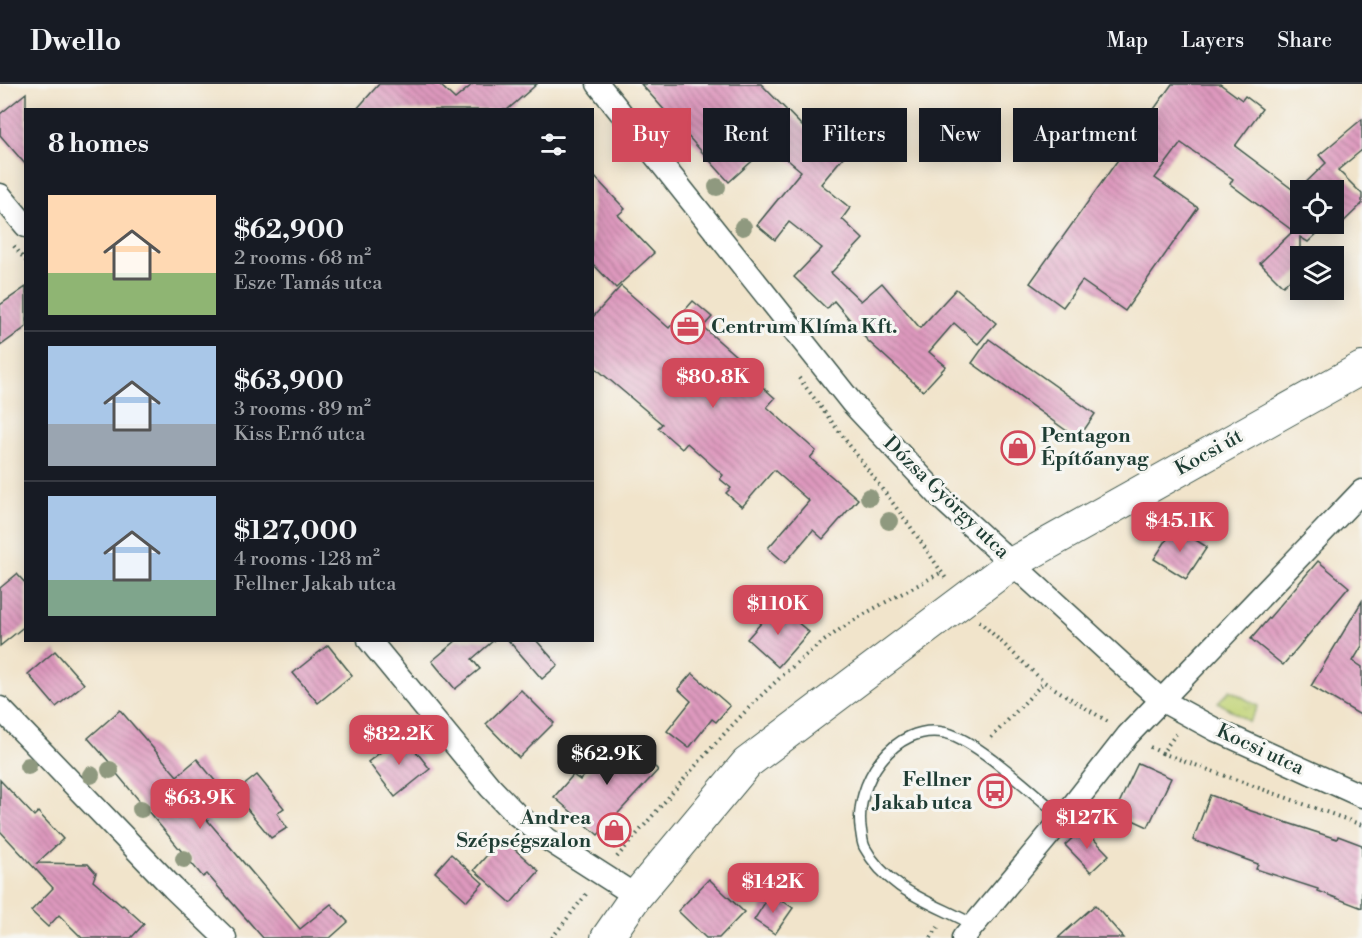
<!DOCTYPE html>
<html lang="en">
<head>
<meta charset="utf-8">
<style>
  :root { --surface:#171b24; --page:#242831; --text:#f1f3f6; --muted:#9ea1a6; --line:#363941; --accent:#d1495b }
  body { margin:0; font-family:"Libre Bodoni",serif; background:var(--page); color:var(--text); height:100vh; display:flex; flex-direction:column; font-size:22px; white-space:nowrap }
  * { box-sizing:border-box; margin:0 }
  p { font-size:20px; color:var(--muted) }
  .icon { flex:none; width:33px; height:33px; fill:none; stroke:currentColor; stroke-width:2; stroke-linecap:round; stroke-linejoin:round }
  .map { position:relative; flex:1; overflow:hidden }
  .panel { position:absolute; left:24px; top:24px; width:570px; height:534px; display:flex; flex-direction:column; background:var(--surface); border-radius:0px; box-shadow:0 3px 15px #0003 }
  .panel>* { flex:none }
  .banner { position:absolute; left:612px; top:24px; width:570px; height:54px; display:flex; gap:12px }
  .tools { position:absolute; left:1290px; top:96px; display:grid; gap:12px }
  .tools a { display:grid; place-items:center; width:54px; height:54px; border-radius:0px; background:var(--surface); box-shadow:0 3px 15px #0003; font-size:30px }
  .price { position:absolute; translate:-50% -51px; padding:0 14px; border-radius:12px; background:var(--accent); color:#fff; font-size:20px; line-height:39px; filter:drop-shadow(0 2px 3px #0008) }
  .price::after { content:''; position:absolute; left:50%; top:36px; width:18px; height:14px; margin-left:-9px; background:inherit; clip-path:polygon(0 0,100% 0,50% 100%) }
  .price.selected { background:#222; color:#fff }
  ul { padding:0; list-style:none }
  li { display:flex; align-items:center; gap:18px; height:150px; padding:0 24px }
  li+li { border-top:2px solid var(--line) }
  li span { display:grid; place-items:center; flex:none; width:168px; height:120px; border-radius:0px; color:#555 }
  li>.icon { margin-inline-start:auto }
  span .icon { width:72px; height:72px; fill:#fffc; stroke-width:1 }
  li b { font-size:26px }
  h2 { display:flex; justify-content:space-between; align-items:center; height:72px; padding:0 24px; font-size:26px }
  .tag { padding:0 21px; border-radius:0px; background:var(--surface); box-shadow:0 3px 15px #0003; font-size:21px; line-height:54px }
  .tag.selected { background:var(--accent); color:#fff }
  header { display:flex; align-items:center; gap:36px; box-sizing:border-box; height:84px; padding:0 30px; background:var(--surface); border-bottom:2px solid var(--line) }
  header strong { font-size:28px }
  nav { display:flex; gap:33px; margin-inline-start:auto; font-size:21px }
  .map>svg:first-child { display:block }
  .grass { fill:url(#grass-tufts); stroke:#708855; stroke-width:1.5 }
  .building { fill:url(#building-back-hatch); fill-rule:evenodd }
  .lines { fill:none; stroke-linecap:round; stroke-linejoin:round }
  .lane-casing { stroke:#3e564b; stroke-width:13 }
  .street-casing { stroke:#3e564b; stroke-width:25 }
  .secondary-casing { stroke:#3e564b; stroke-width:34 }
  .path { stroke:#3e564b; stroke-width:4; stroke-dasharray:1.5 4.5; stroke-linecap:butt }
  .lane { stroke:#fff; stroke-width:10 }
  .street { stroke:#fff; stroke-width:22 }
  .secondary { stroke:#fff; stroke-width:32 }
  .tree { fill:#8f997f }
  .labels { text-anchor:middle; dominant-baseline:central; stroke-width:6; stroke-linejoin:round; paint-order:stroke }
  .poi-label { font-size:20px; font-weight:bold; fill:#1f3d34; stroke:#f6f6f2; text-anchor:start }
  .street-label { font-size:20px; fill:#1f3d34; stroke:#f6f6f2 }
</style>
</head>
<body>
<header>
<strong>Dwello</strong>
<nav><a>Map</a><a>Layers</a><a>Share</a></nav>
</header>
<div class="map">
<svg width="1362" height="854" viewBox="0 0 1362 854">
  <defs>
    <pattern id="grass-tufts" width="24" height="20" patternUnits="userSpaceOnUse" patternTransform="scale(1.5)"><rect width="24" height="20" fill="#c1d376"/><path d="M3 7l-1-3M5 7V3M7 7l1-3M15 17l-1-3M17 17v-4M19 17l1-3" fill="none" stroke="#a5b667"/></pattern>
    <pattern id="building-back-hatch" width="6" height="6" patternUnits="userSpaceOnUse" patternTransform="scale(1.5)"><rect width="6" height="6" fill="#de99be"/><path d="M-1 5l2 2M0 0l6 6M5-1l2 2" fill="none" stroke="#b37e9b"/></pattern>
  </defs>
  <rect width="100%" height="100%" fill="#f6f6f2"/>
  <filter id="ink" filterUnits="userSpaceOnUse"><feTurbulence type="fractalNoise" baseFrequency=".0167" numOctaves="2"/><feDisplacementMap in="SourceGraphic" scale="12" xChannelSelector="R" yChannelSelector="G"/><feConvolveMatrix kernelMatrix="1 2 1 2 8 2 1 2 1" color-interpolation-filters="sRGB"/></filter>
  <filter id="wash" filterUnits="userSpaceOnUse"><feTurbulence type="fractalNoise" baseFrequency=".008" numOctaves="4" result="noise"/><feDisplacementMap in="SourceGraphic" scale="24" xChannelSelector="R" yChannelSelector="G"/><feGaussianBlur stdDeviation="1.35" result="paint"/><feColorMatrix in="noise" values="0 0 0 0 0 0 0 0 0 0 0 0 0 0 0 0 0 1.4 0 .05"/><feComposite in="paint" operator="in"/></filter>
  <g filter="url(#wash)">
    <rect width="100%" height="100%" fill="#f1e4cb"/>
    <polygon class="grass" points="1230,606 1258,622 1249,638 1218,618"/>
    <g id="blocks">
      <g class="building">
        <polygon points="379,0 439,0 455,15 473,0 537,0 507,26 356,26"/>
        <polygon points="641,0 761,0 807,47 809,44 825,57 829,52 848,67 821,100 850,124 842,135 863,155 831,189 861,217 882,199 920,244 956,205 996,239 978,260 954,239 929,268 946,282 923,307 867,256 834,217 827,225 794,193 822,164 789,138 775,156 757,141 801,87 770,61 729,98"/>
        <path d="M1172 0H1220L1242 16 1245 12 1262 25 1235 62 1296 108 1326 79 1319 71 1362 35V66L1338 86 1362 110V120L1334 147 1327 140 1308 158 1300 153V186L1283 202 1260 179 1293 147 1230 100 1233 95 1181 59 1155 94 1198 124 1125 227 1082 197 1063 223 1030 199ZM1300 106H1334V140H1300Z"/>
        <polygon points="26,9 26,81 0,51 0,30"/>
        <polygon points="592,90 625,125 618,131 654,169 616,204 592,179"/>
        <polygon points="621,202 669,244 693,217 712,233 703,243 752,286 748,290 775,314 767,323 816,367 810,374 858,415 823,455 813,446 785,479 768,464 809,417 774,386 742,423 726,409 731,404 720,395 723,391 687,359 682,365 658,344 662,340 592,281 592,234"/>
        <polygon points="26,203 26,243 0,262 0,221"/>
        <polygon points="989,255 1095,330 1078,355 972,279"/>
        <polygon points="1175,443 1207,463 1186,495 1154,475"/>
        <polygon points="1318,477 1349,503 1283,581 1251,555"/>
        <polygon points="17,490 26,500 26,541 0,562 0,504"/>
        <polygon points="1362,517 1362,562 1353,577 1362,583 1362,632 1311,602"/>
        <polygon points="777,521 809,548 778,583 747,555"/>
        <polygon points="457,556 494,556 472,575 480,585 455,605 432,577"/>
        <polygon points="508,556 536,556 558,581 542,595"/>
        <polygon points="328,561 352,591 318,619 293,589"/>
        <polygon points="55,567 84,600 56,623 28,590"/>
        <polygon points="692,589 730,622 716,638 712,635 689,664 667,647 691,617 678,605"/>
        <polygon points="521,606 554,639 519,674 486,640"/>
        <polygon points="120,626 177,692 197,675 216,698 192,718 300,845 331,820 348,838 330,854 263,854 207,790 203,793 117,690 118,688 88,654"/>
        <polygon points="403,651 430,685 395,713 368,678"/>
        <polygon points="624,652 658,686 598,751 554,713 573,691 580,696"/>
        <polygon points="1138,679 1171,694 1148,743 1115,728"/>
        <polygon points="257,691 284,724 277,729 287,744 271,754 234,709"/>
        <polygon points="0,696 34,732 38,728 63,755 37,779 88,780 96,789 93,797 122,822 123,821 144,840 131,854 82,854 59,831 48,843 31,827 53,804 0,747"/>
        <polygon points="1210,711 1246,724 1245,725 1337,755 1338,752 1362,761 1362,824 1318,807 1318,805 1256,785 1258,780 1193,756"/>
        <polygon points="1083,744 1109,771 1091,788 1065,761"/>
        <polygon points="502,754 539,787 511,819 474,786"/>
        <polygon points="451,770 483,799 467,817 435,788"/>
        <polygon points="709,795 744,828 719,854 706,854 678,827"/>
        <polygon points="771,809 793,824 775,850 754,836"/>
        <polygon points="1095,821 1124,854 1058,854"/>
      </g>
    </g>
  </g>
  <g filter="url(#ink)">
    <use href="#blocks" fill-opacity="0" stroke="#3e564b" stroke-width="1.5"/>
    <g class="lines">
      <defs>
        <path id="lane" d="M974 841C934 819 888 807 865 764 862 759 862 752 861 747 853 701 894 637 946 649 977 656 1037 713 1063 734"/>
        <g id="street">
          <polyline points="598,0 852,319 944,417 1161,616 1216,646 1362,712"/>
          <polyline points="0,111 26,142"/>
          <polyline points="369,556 490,703 516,730 547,755 636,812"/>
          <polyline points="0,624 173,804 225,854"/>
          <polyline points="963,854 1063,734 1128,651 1362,407"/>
        </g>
        <polyline id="secondary" points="607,854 636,812 747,679 1013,479 1362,284"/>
      </defs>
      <use href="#lane" class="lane-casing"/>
      <use href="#street" class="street-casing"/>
      <use href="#secondary" class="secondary-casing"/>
      <g class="path">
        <polyline points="14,162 26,177"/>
        <polyline points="799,294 910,442 947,496"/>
        <polyline points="979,537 1044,598 1110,639"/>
        <polyline points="991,654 1044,598"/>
        <polyline points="1150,663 1162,669 1176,650"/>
        <polyline points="1162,669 1362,741"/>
        <path d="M617 773C683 698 747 614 828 554 863 528 904 509 942 488"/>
        <polyline points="552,854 587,809"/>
        <polyline points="931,854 938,843"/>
      </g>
      <use href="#lane" class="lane"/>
      <use href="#street" class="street"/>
      <use href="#secondary" class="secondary"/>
    </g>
    <g class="tree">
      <circle cx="717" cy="103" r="9"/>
      <circle cx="743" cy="143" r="9"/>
      <circle cx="869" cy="413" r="9"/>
      <circle cx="889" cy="437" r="9"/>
      <circle cx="28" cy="682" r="9"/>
      <circle cx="110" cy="686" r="9"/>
      <circle cx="91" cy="691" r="9"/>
      <circle cx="141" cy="725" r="9"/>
      <circle cx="184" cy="775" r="9"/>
    </g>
  </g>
  <defs>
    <symbol id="office-ring" viewBox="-11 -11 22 22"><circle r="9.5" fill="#f6f6f2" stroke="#d1495b" stroke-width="1.5"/><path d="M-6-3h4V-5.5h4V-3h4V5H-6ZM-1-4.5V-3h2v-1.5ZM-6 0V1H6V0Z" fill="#d1495b"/></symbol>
    <symbol id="shop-ring" viewBox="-11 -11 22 22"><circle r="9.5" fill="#f6f6f2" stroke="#d1495b" stroke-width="1.5"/><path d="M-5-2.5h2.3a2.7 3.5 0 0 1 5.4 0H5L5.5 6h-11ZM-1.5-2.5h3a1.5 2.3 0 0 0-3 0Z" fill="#d1495b"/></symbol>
    <symbol id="bus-ring" viewBox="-11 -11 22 22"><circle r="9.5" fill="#f6f6f2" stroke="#d1495b" stroke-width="1.5"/><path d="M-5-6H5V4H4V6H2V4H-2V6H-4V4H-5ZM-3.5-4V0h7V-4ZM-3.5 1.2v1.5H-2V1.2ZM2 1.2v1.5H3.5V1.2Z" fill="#d1495b"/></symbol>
  </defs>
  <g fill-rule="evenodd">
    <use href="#office-ring" x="669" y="224" width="38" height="38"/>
    <use href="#shop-ring" x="999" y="345" width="38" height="38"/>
    <use href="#bus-ring" x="976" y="688" width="38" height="38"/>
    <use href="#shop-ring" x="595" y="727" width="38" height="38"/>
  </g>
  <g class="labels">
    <g class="poi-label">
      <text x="711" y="243">Centrum Klíma Kft.</text>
      <text x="1041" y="352">Pentagon<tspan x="1041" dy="23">Építőanyag</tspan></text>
      <text x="972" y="696" text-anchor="end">Fellner<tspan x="972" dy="23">Jakab utca</tspan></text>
      <text x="591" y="734" text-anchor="end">Andrea<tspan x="591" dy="23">Szépségszalon</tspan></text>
    </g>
    <g class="street-label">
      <text transform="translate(1209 369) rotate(-29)">Kocsi út</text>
      <text transform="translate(946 414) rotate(44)">Dózsa György utca</text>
      <text transform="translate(1260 666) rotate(25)">Kocsi utca</text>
    </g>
  </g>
</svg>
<div class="tools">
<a><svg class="icon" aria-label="locate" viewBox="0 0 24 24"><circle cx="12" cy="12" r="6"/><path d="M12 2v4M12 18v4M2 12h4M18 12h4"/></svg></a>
<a><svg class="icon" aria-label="layers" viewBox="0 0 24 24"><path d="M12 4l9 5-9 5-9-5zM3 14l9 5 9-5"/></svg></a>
</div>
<b class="price" style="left:713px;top:325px">$80.8K</b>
<b class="price" style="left:1180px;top:469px">$45.1K</b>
<b class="price" style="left:778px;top:552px">$110K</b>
<b class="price" style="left:399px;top:682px">$82.2K</b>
<b class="price selected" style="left:607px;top:702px">$62.9K</b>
<b class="price" style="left:200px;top:746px">$63.9K</b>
<b class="price" style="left:1087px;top:766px">$127K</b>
<b class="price" style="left:773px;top:830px">$142K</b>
<div class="banner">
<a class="tag selected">Buy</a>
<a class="tag">Rent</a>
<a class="tag">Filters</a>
<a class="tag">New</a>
<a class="tag">Apartment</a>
</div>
<section class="panel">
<h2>8 homes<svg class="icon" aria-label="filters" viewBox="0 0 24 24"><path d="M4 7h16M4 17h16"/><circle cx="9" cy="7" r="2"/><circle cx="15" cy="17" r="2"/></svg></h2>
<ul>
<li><span style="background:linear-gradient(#ffd9b3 65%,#8fb573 0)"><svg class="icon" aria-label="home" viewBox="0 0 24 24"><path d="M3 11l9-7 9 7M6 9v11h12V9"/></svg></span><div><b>$62,900</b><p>2 rooms · 68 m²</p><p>Esze Tamás utca</p></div></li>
<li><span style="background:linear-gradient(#a9c7e8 65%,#9aa5b1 0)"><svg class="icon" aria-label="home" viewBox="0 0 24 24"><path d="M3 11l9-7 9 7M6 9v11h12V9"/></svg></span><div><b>$63,900</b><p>3 rooms · 89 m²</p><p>Kiss Ernő utca</p></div></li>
<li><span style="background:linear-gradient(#a9c7e8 70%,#7fa58c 0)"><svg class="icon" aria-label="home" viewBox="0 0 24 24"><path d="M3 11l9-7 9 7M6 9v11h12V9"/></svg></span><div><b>$127,000</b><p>4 rooms · 128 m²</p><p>Fellner Jakab utca</p></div></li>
</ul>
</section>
</div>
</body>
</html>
